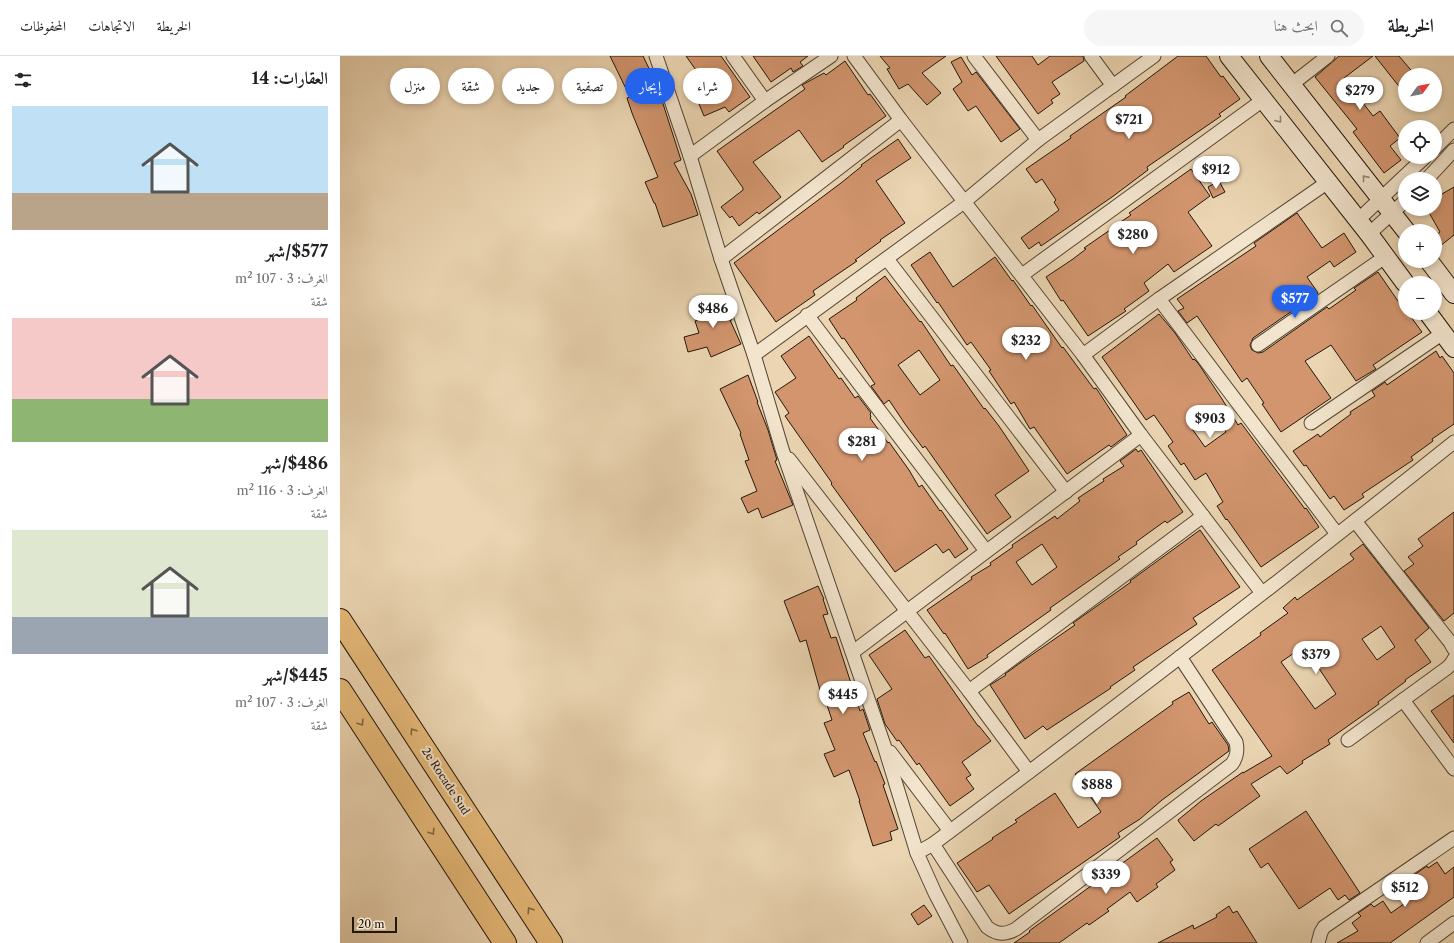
<!DOCTYPE html>
<html lang="ar">
<head>
<meta charset="utf-8">
<style>
  :root { --surface:#fff; --page:#f6f6f6; --text:#202124; --muted:#757577; --line:#e0e0e0; --accent:#2563eb }
  body { margin:0; font-family:"Libre Caslon Text",Amiri,serif; background:var(--page); color:var(--text); direction:rtl; height:100vh; display:flex; flex-direction:column; font-size:15px; white-space:nowrap }
  * { box-sizing:border-box; margin:0 }
  p { font-size:13px; color:var(--muted) }
  .icon { flex:none; width:22px; height:22px; fill:none; stroke:currentColor; stroke-width:2; stroke-linecap:round; stroke-linejoin:round }
  .map { position:relative; flex:1; overflow:hidden; direction:ltr }
  .details { display:flex; flex-direction:column; background:var(--surface); width:340px }
  .details>* { flex:none }
  .guide { position:absolute; left:12px; top:12px; width:380px; height:36px; direction:rtl; display:flex; gap:8px }
  .needle { width:26px; rotate:57deg }
  .fabs { position:absolute; left:1058px; top:12px; display:grid; gap:8px }
  .fabs a { display:grid; place-items:center; width:44px; height:44px; border-radius:50%; background:var(--surface); box-shadow:0 2px 6px #0003; font-size:20px }
  .scale { position:absolute; left:12px; bottom:10px; width:45px; box-sizing:border-box; padding-left:4px; border:2px solid #22170b; border-top:0; font-size:11px; line-height:14px; white-space:nowrap; color:#22170b; -webkit-text-stroke:3px #f2e4cd; paint-order:stroke }
  .price { position:absolute; translate:-50% -34px; padding:0 9px; border-radius:14px; background:#fff; color:#222; font-size:13px; line-height:26px; filter:drop-shadow(0 1px 2px #0008) }
  .price::after { content:''; position:absolute; left:50%; top:24px; width:12px; height:9px; margin-left:-6px; background:inherit; clip-path:polygon(0 0,100% 0,50% 100%) }
  .price.on { background:var(--accent); color:#fff }
  ul { padding:0; list-style:none }
  li { display:grid; align-content:center; gap:8px; height:212px; padding:0 12px }
  li span { display:grid; place-items:center; height:124px; border-radius:0px; color:#555 }
  li>.icon { margin-inline-start:auto }
  span .icon { width:72px; height:72px; fill:#fffc; stroke-width:1 }
  li b { font-size:17px }
  h2 { display:flex; justify-content:space-between; align-items:center; height:48px; padding:0 12px; font-size:17px }
  .chip { padding:0 14px; border-radius:18px; background:var(--surface); box-shadow:0 2px 6px #0003; font-size:14px; line-height:36px }
  .chip.on { background:var(--accent); color:#fff }
  header { display:flex; align-items:center; gap:24px; box-sizing:border-box; height:56px; padding:0 20px; background:var(--surface); border-bottom:1px solid var(--line) }
  header strong { font-size:19px }
  nav { display:flex; gap:22px; margin-inline-start:auto; font-size:14px }
  .search { width:280px; height:36px; background:var(--page); display:flex; align-items:center; gap:10px; box-sizing:border-box; padding:0 14px; border-radius:22px; color:var(--muted); font-size:15px }
  main { display:flex; flex:1; min-height:0 }
  .map>svg:first-child { display:block }
  .building { fill:#d2956e; stroke:#22170b; fill-rule:evenodd }
  .lines { fill:none; stroke-linecap:round; stroke-linejoin:round }
  .street-casing { stroke:#544635; stroke-width:15 }
  .secondary-casing { stroke:#22170b; stroke-width:20 }
  .highway-casing { stroke:#22170b; stroke-width:24 }
  .street { stroke:#f2e4cd; stroke-width:13 }
  .secondary { stroke:#f2e4cd; stroke-width:18 }
  .highway { stroke:#e6ba79; stroke-width:22 }
  .oneway { stroke:#948876 }
  .oneway2 { stroke:#846842 }
  .labels { text-anchor:middle; dominant-baseline:central; stroke-width:4; stroke-linejoin:round; paint-order:stroke }
  .street-label { font-size:11px; fill:#22170b; stroke:#f2e4cd }
</style>
</head>
<body>
<header>
<strong>الخريطة</strong>
<div class="search"><svg class="icon" aria-label="search" viewBox="0 0 24 24"><circle cx="10" cy="10" r="6"/><path d="M15 15l6 6"/></svg>ابحث هنا</div>
<nav><a>الخريطة</a><a>الاتجاهات</a><a>المحفوظات</a></nav>
</header>
<main>
<div class="map">
<svg width="1114" height="887" viewBox="0 0 1114 887">
  <rect width="100%" height="100%" fill="#ebd5b2"/>
  <filter id="stains"><feTurbulence type="fractalNoise" baseFrequency=".005" numOctaves="4"/><feColorMatrix values="0 0 0 0 .2 0 0 0 0 .09 0 0 0 0 .02 0 0 0 .5 -.17"/></filter>
  <radialGradient id="worn" r=".72"><stop offset=".6" stop-color="#630" stop-opacity="0"/><stop offset="1" stop-color="#630" stop-opacity=".3"/></radialGradient>
  <g class="building">
    <polygon points="270,0 303,0 317,29 341,104 334,107 351,138 358,159 323,171 315,147 314,147 305,126 318,121 292,57 287,42 290,41"/>
    <polygon points="346,0 381,0 410,41 389,56 385,51 364,60 359,48 375,41"/>
    <polygon points="413,0 468,0 460,6 463,10 453,16 451,12 431,26"/>
    <polygon points="540,0 606,0 582,17 601,37 587,49 568,28 559,33 547,13 550,12"/>
    <polygon points="656,0 692,0 698,9 710,0 743,0 744,5 712,26 720,38 711,44 713,47 698,58"/>
    <polygon points="838,0 866,0 881,21 883,20 900,43 879,58 881,60 807,111 808,114 772,141 701,190 699,186 689,193 681,182 719,154 714,146 716,144 702,123 696,127 686,113 731,82 730,80 786,41 785,40"/>
    <polygon points="999,0 1033,0 1004,22 1033,60 1040,55 1060,82 1050,90 1061,104 1044,117 1013,76 1017,73 975,21"/>
    <polygon points="1035,0 1059,0 1075,19 1065,19 1065,38"/>
    <polygon points="621,1 632,19 636,16 680,73 661,86 636,50 628,55 613,33 622,26 611,6"/>
    <polygon points="505,5 528,39 530,38 546,60 503,90 504,91 482,106 459,74 413,106 441,141 419,158 417,156 399,170 392,160 390,162 381,151 403,134 403,132 377,95 465,33 462,29 484,17 486,19"/>
    <polygon points="558,83 571,102 536,125 565,167 540,184 541,185 515,204 517,205 473,235 475,239 436,266 394,207 501,127 522,110 521,109"/>
    <polygon points="851,113 870,140 848,156 872,190 834,216 828,208 804,227 809,235 784,253 786,255 748,280 723,244 721,245 706,221 733,203 746,193 744,192 770,174 770,173 791,159 789,157"/>
    <polygon points="879,125 885,136 873,142 868,131"/>
    <polygon points="1114,131 1114,179 1095,194 1095,180 1100,176 1087,153 1095,153 1095,142"/>
    <polygon points="957,157 982,192 1004,177 1016,196 994,211 990,205 967,221 978,237 913,282 910,289 912,294 918,297 923,296 987,251 989,253 1016,234 1014,232 1038,216 1060,248 1061,247 1065,252 1065,257 1068,257 1082,276 1033,309 1036,313 1016,325 991,289 965,305 991,342 941,376 922,348 924,347 907,322 902,326 857,260 847,267 838,255 844,252 837,243 916,190 914,187"/>
    <polygon points="590,196 613,231 655,201 672,225 673,224 691,250 692,249 722,292 723,291 754,333 756,332 787,379 771,391 769,389 727,418 694,371 690,373 674,346 671,348 649,315 651,314 631,286 627,289 598,246 597,247 571,209"/>
    <path d="M545 220 580 266 581 265 611 310 613 309 644 353 645 352 659 370 689 415 655 439 671 461 647 478 585 390 583 392 565 368 549 344 544 348 531 330 535 328 504 282 502 283 489 263 517 244 516 242ZM579 294 600 324 580 339 558 309Z"/>
    <polygon points="383,240 392,264 390,264 401,288 371,301 367,291 348,296 344,281 359,277 355,265 360,263 356,250"/>
    <path d="M819 258 835 277 853 304 854 303 858 307 882 343 898 369 901 367 965 453 966 452 979 471 921 511 887 463 886 464 877 450 883 446 866 417 855 424 844 407 841 409 828 390 833 386 814 359 806 364 762 301ZM871 351 886 376 865 391 848 367Z"/>
    <polygon points="469,280 499,323 501,322 515,342 518,340 531,357 530,358 531,361 530,362 548,387 549,386 569,414 579,431 582,429 600,455 601,454 628,493 615,502 609,493 603,497 596,488 555,516 491,428 492,427 445,360 449,357 435,336 456,322 441,300"/>
    <polygon points="1096,295 1100,302 1102,300 1114,317 1114,368 1092,383 1093,385 1071,401 1073,404 1022,438 1024,441 1004,454 994,440 990,443 966,409 964,410 953,395 978,378 980,381 1011,358 1010,356 1035,340 1032,335 1045,326 1047,329"/>
    <polygon points="408,319 418,346 417,346 428,374 437,404 435,405 453,449 422,462 418,452 408,457 401,442 417,435 405,405 409,404 400,378 401,377 380,333"/>
    <path d="M796 393 798 396 801 394 843 456 827 467 825 465 796 486 797 488 778 501 780 503 710 552 711 554 647 599 648 601 628 613 605 577 604 578 587 554 632 523 631 521 651 509 650 507 673 491 672 489 715 460 717 463 740 445 738 442 764 425 763 423 784 410 780 405ZM702 488 717 511 692 529 676 506Z"/>
    <polygon points="1114,456 1114,557 1104,565 1064,515 1074,508 1068,501 1083,490 1078,483"/>
    <polygon points="860,474 900,531 853,562 857,568 793,611 795,614 770,631 771,632 707,674 703,670 685,683 650,629 666,619 665,618 680,607 732,571 735,569 733,567 791,526 790,525"/>
    <path d="M1023 488 1089 572 1075 584 1091 606 1065 624 1066 625 1038 646 1039 648 988 684 990 688 962 705 963 707 947 718 940 710 911 728 920 740 878 770 876 768 854 785 839 766 838 764 861 745 903 716V717L932 700 872 614 921 579 920 577 948 557 943 552 955 541 957 544 1014 503 1010 498ZM1041 570 1055 591 1037 604 1022 583ZM964 590 996 638 975 653 941 606Z"/>
    <polygon points="478,530 484,543 483,543 488,558 483,559 491,582 496,581 520,655 523,653 530,674 523,677 535,706 536,705 545,728 543,729 558,773 550,776 552,784 533,790 519,745 520,745 509,714 494,721 484,698 495,694 484,667 492,664 482,634 480,634 466,584 460,586 444,545"/>
    <polygon points="565,574 585,602 589,600 638,670 639,670 651,685 622,706 631,719 626,722 634,733 610,750 579,707 577,709 559,684 557,685 545,668 537,643 552,633 529,599"/>
    <polygon points="849,636 869,668 872,666 888,689 889,695 822,744 800,763 778,777 780,781 669,858 649,829 637,836 617,807 653,783 652,782 677,766 675,764 715,737 738,772 761,756 735,718 833,648 832,646"/>
    <polygon points="1114,639 1114,687 1091,655"/>
    <polygon points="966,755 1020,837 1009,844 1005,839 998,844 990,832 959,853 928,807 921,812 909,793"/>
    <polygon points="817,782 833,804 830,806 835,814 816,828 818,831 797,846 790,836 767,853 769,855 749,869 747,867 719,887 674,887 690,876 689,875"/>
    <polygon points="1097,806 1105,818 1114,811 1114,841 1050,887 997,887 1018,875 1012,867 1021,860 1018,857 1031,848 1034,851 1043,845 1051,857 1075,840 1066,827 1075,821 1074,819 1087,810 1088,812"/>
    <polygon points="584,849 592,860 578,869 571,858"/>
    <polygon points="889,850 893,857 897,855 917,887 818,887 853,869 854,873 877,861 876,859"/>
  </g>
  <g class="lines">
    <defs>
      <g id="street">
        <polyline points="316,0 350,100 381,203 414,299 442,393 544,689 577,797 595,837 621,887"/>
        <polyline points="393,0 425,45"/>
        <polyline points="514,0 561,64 743,299 801,379 922,537"/>
        <polyline points="634,0 698,84"/>
        <polyline points="751,0 773,30"/>
        <polyline points="951,29 988,0"/>
        <polyline points="1095,92 1114,73"/>
        <polyline points="350,100 425,45 491,0"/>
        <polyline points="1087,123 1114,94"/>
        <polyline points="1018,164 1085,101"/>
        <polyline points="1029,178 1065,145"/>
        <polyline points="381,203 561,64"/>
        <polyline points="547,203 726,436"/>
        <polyline points="682,219 923,44"/>
        <polyline points="819,243 997,478"/>
        <polyline points="467,259 646,495"/>
        <polyline points="918,289 1045,201"/>
        <polyline points="414,299 624,146 698,84 814,0"/>
        <polyline points="743,299 819,243 988,126"/>
        <polyline points="971,367 1103,277"/>
        <polyline points="449,403 629,635 689,716"/>
        <polyline points="1015,465 1110,586 1114,593"/>
        <polyline points="513,596 801,379"/>
        <polyline points="629,635 863,460"/>
        <polyline points="1063,644 1114,713"/>
        <polyline points="1008,684 1107,612 1111,608 1114,603"/>
        <polyline points="550,696 610,775"/>
        <path d="M593 788 647 871C657 879 665 879 676 873L892 708C897 701 898 695 896 686L840 601"/>
        <path d="M577 797 593 788C769 657 943 523 1114 386"/>
        <polyline points="978,887 981,876 984,871 1114,782"/>
        <polyline points="1087,887 1114,867"/>
      </g>
      <g id="secondary">
        <polyline points="889,0 1029,178 1065,227"/>
        <polyline points="929,0 1066,175"/>
        <polyline points="1089,205 1114,238"/>
        <polyline points="1088,257 1114,292"/>
      </g>
      <g id="highway">
        <polyline points="0,564 211,887"/>
        <polyline points="0,634 165,887"/>
      </g>
    </defs>
    <use href="#street" class="street-casing"/>
    <use href="#secondary" class="secondary-casing"/>
    <use href="#highway" class="highway-casing"/>
    <use href="#street" class="street"/>
    <use href="#secondary" class="secondary"/>
    <use href="#highway" class="highway"/>
  </g>
  <defs><path id="oneway-chevron" d="M-2-3.5L2.5 0L-2 3.5" fill="none" stroke-width="1.6" stroke-linecap="round" stroke-linejoin="round"/></defs>
  <g class="oneway">
    <use href="#oneway-chevron" transform="translate(939 64) rotate(51)"/>
    <use href="#oneway-chevron" transform="translate(1025 122) rotate(-129)"/>
  </g>
  <g class="oneway2">
    <use href="#oneway-chevron" transform="translate(21 667) rotate(57)"/>
    <use href="#oneway-chevron" transform="translate(73 675) rotate(-123)"/>
    <use href="#oneway-chevron" transform="translate(92 776) rotate(57)"/>
    <use href="#oneway-chevron" transform="translate(190 854) rotate(-123)"/>
  </g>
  <g class="labels">
    <g class="street-label">
      <text transform="translate(106 725) rotate(57)">2e Rocade Sud</text>
    </g>
  </g>
  <rect width="100%" height="100%" filter="url(#stains)"/>
  <rect width="100%" height="100%" fill="url(#worn)"/>
</svg>
<div class="fabs">
<a><svg class="needle" viewBox="-14 -14 28 28"><path d="M0-13l5 13h-10z" fill="#e53935"/><path d="M0 13l5-13h-10z" fill="#757577"/></svg></a>
<a><svg class="icon" aria-label="locate" viewBox="0 0 24 24"><circle cx="12" cy="12" r="6"/><path d="M12 2v4M12 18v4M2 12h4M18 12h4"/></svg></a>
<a><svg class="icon" aria-label="layers" viewBox="0 0 24 24"><path d="M12 4l9 5-9 5-9-5zM3 14l9 5 9-5"/></svg></a>
<a>+</a>
<a>−</a>
</div>
<div class="scale">20 m</div>
<b class="price" style="left:1020px;top:55px">$279</b>
<b class="price" style="left:789px;top:84px">$721</b>
<b class="price" style="left:876px;top:134px">$912</b>
<b class="price" style="left:793px;top:199px">$280</b>
<b class="price on" style="left:955px;top:263px">$577</b>
<b class="price" style="left:373px;top:273px">$486</b>
<b class="price" style="left:686px;top:305px">$232</b>
<b class="price" style="left:870px;top:383px">$903</b>
<b class="price" style="left:522px;top:406px">$281</b>
<b class="price" style="left:976px;top:619px">$379</b>
<b class="price" style="left:503px;top:659px">$445</b>
<b class="price" style="left:757px;top:749px">$888</b>
<b class="price" style="left:766px;top:839px">$339</b>
<b class="price" style="left:1065px;top:852px">$512</b>
<div class="guide">
<a class="chip">شراء</a>
<a class="chip on">إيجار</a>
<a class="chip">تصفية</a>
<a class="chip">جديد</a>
<a class="chip">شقة</a>
<a class="chip">منزل</a>
</div>
</div>
<section class="details">
<h2>العقارات: 14<svg class="icon" aria-label="filters" viewBox="0 0 24 24"><path d="M4 7h16M4 17h16"/><circle cx="9" cy="7" r="2"/><circle cx="15" cy="17" r="2"/></svg></h2>
<ul>
<li><span style="background:linear-gradient(#bfe0f5 70%,#b9a48a 0)"><svg class="icon" aria-label="home" viewBox="0 0 24 24"><path d="M3 11l9-7 9 7M6 9v11h12V9"/></svg></span><div><b>$577/شهر</b><p>الغرف: 3 · 107 m²</p><p>شقة</p></div></li>
<li><span style="background:linear-gradient(#f6c9c9 65%,#8fb573 0)"><svg class="icon" aria-label="home" viewBox="0 0 24 24"><path d="M3 11l9-7 9 7M6 9v11h12V9"/></svg></span><div><b>$486/شهر</b><p>الغرف: 3 · 116 m²</p><p>شقة</p></div></li>
<li><span style="background:linear-gradient(#dfe7d0 70%,#9aa5b1 0)"><svg class="icon" aria-label="home" viewBox="0 0 24 24"><path d="M3 11l9-7 9 7M6 9v11h12V9"/></svg></span><div><b>$445/شهر</b><p>الغرف: 3 · 107 m²</p><p>شقة</p></div></li>
</ul>
</section>
</main>
</body>
</html>
